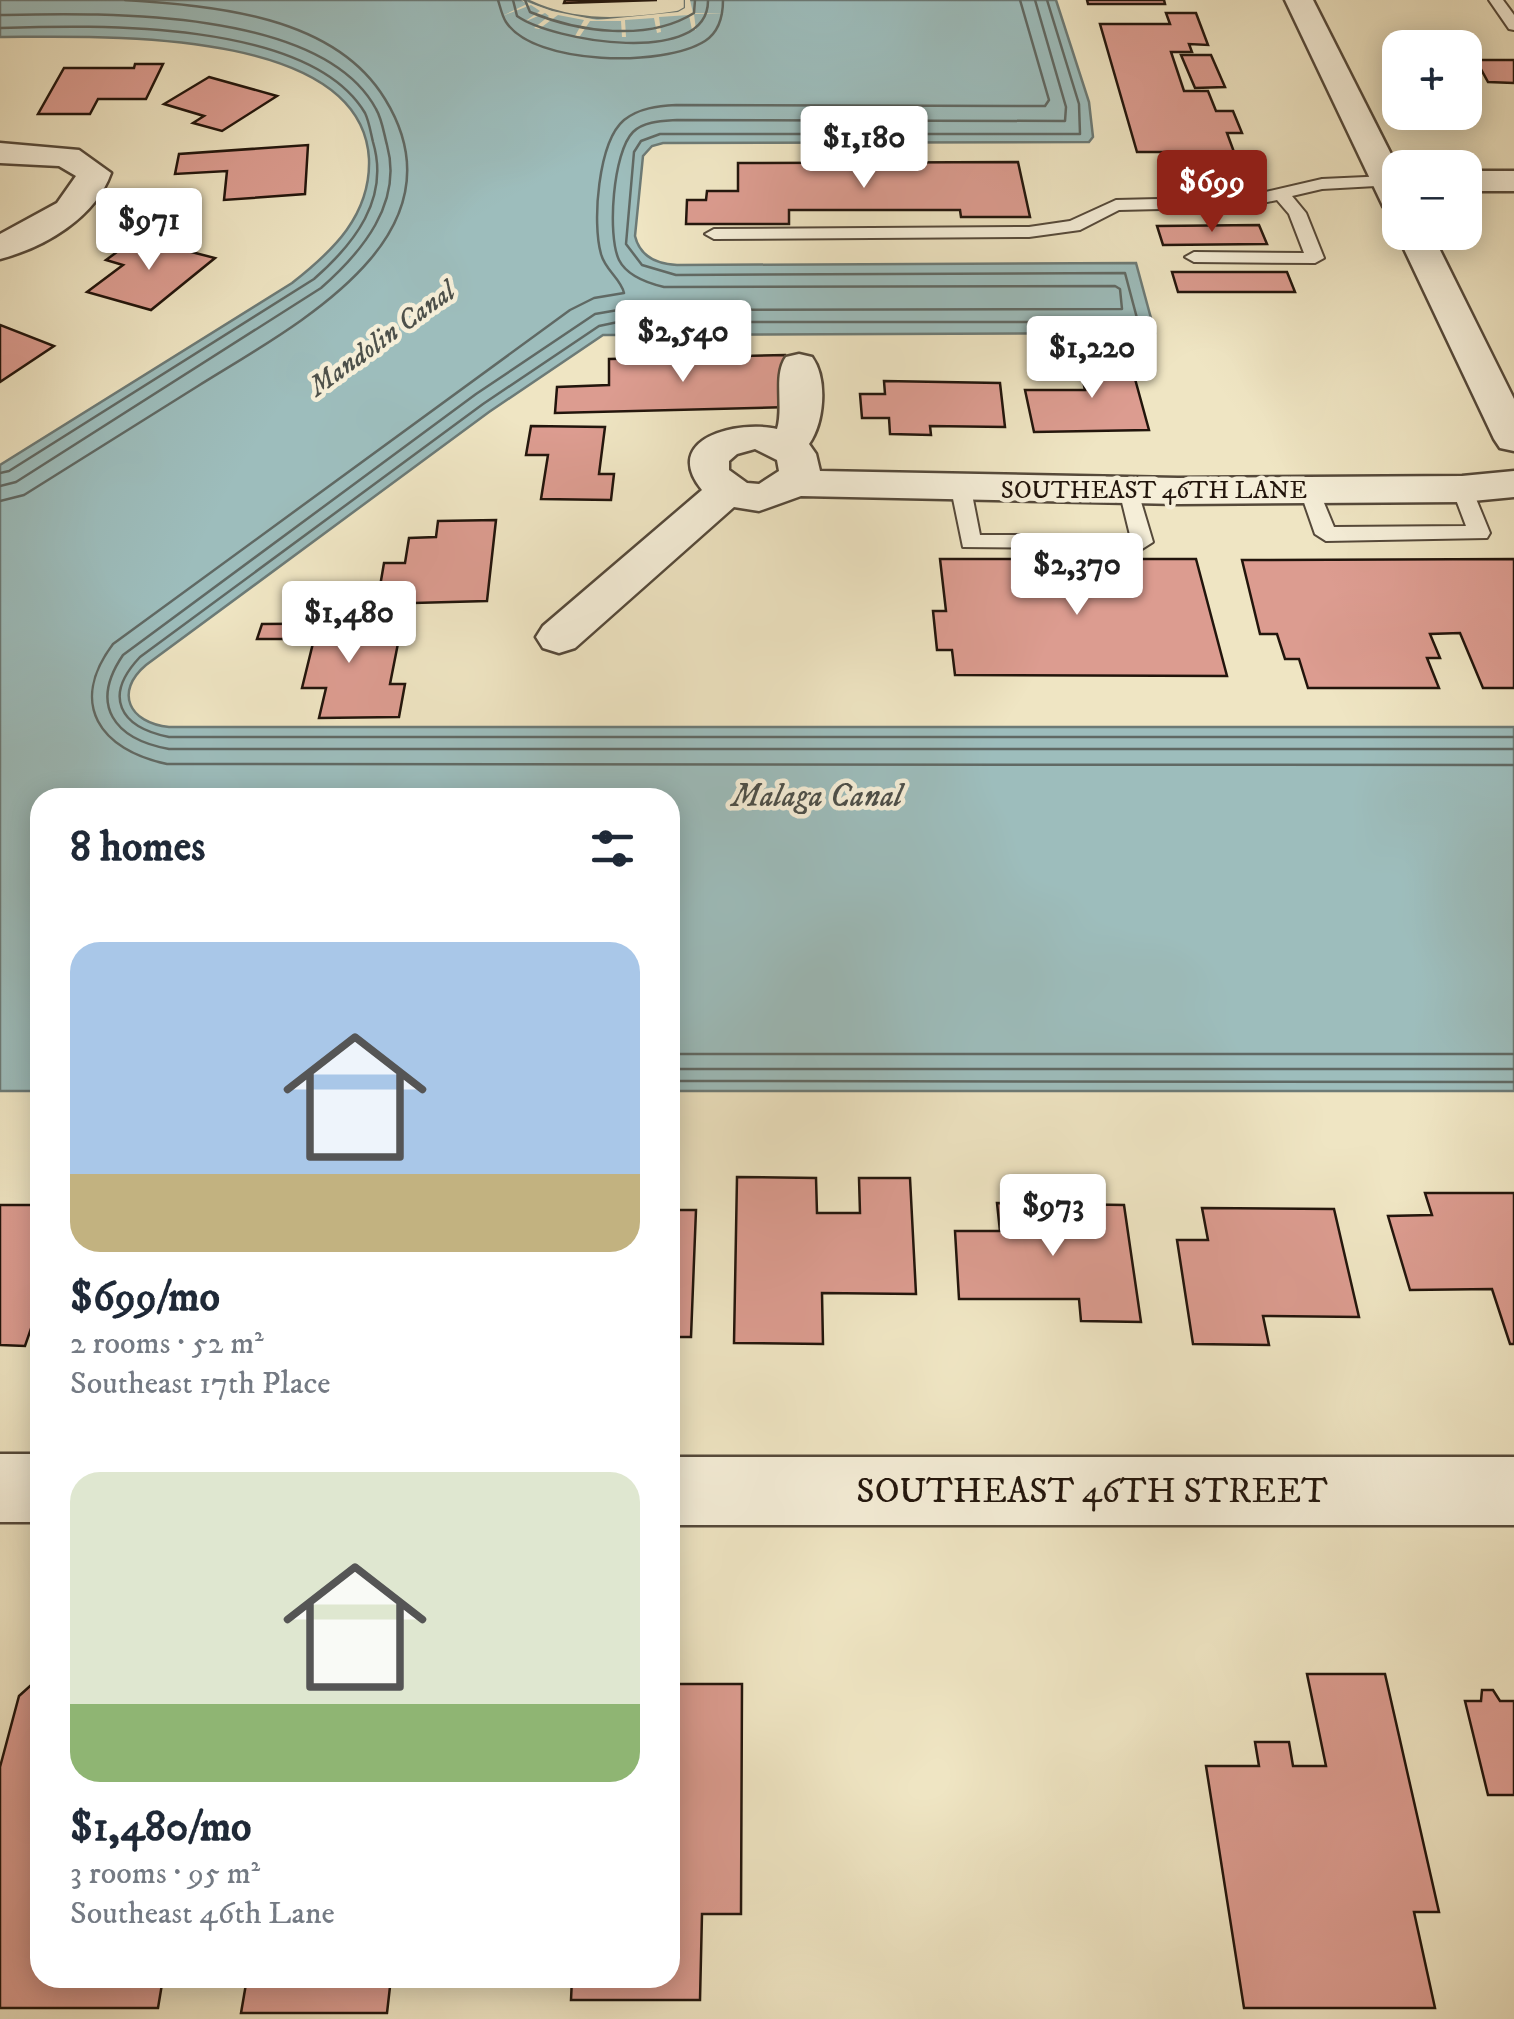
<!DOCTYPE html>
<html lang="en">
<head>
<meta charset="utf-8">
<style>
  :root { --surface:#fff; --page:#f2f2f3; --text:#1f2937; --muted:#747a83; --accent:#8f2418 }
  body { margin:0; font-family:"IM FELL DW Pica",serif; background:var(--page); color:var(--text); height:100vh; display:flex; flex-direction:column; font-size:38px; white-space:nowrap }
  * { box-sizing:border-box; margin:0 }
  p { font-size:32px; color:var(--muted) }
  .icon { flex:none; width:55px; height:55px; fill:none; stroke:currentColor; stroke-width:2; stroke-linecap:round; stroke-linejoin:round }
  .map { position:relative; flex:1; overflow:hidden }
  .sheet { position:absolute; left:30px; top:788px; width:650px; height:1200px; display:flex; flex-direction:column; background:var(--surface); border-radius:30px; box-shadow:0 5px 25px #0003 }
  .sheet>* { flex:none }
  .fabs { position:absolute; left:1382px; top:30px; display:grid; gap:20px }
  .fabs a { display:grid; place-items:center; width:100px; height:100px; border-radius:20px; background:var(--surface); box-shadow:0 5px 25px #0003; font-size:50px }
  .price { position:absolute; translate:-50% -85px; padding:0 22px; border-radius:10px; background:#fff; color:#222; font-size:32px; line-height:65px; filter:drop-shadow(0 2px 5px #0008) }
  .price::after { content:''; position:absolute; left:50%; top:60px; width:30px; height:22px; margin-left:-15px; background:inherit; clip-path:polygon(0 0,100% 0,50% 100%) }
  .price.selected { background:var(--accent); color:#fff }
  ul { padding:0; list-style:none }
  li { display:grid; align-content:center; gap:20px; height:530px; padding:0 40px }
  li span { display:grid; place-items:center; height:310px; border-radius:30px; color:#555 }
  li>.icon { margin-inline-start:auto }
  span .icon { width:180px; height:180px; fill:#fffc; stroke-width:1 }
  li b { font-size:42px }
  h2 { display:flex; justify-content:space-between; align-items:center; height:120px; padding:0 40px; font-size:42px }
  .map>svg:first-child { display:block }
  .water { fill:#9dbdbc; stroke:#6c7a76; stroke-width:2.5 }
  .pier { fill:#efe5c3 }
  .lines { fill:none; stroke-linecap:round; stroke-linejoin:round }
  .shore { stroke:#606964; stroke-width:2.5 }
  .building { fill:#dc9c90; stroke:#22150c; stroke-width:2.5 }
  .lane-casing { stroke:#55493a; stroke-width:4 }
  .street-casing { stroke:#55493a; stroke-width:5 }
  .lane { fill:#f5eed8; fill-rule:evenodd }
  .street { fill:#f5eed8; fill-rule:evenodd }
  .labels { text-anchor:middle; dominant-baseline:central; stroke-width:9; stroke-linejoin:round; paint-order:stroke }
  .far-street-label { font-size:25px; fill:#22150c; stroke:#f5eed8 }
  .far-water-label { font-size:28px; font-style:italic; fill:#4d504a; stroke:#f5eed8 }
  .water-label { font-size:32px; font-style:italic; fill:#4d504a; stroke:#f5eed8 }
  .near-street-label { font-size:35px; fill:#22150c; stroke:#f5eed8 }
</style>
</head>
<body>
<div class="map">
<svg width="1514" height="2019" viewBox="0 0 1514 2019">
  <rect width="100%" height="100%" fill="#efe5c3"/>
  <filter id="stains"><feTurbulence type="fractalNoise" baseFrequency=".002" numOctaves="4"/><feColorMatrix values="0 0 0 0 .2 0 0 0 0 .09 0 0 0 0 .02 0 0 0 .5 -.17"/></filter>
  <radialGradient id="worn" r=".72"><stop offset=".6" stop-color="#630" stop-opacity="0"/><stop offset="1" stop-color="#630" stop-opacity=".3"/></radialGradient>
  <path class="water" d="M0 0H527C576 24 625 20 678 12L685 8V0H1056L1089 102 1093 137 1089 142 663 143 652 146 643 156 635 236C640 257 657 264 677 265L1136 263 1155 333 603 335 489 412 146 665C114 692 129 723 169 727H1514V1091H670V798H40V1091H0V465L292 283C333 251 371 215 369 159 362 24 91 37 0 37Z"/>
  <polygon class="pier" points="521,0 552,11 597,20 678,12 685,8 685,0 690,0 693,13 727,13 694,14 696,30 692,30 689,15 659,17 661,32 657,33 654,18 625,20 626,37 622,37 621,21 590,21 580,36 575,36 584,20 558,15 539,29 534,28 549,16 545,13 524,22 540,11 531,5 502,16 527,4"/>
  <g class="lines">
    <g class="shore">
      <path d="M498 0C500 6 502 16 506 22 535 66 664 67 705 41 719 32 723 16 723 0"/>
      <path d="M513 0 517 16C552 41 709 68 708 0"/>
      <path d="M525 0 530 12C578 32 648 42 694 13L695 0"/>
      <path d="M1020 0 1049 100 1045 106 676 105C658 106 639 108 624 120 598 142 592 223 601 254 605 270 621 279 624 293L594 298 570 310 113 644C68 704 100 750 167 764L1514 765"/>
      <path d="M1035 0 1066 107 1065 121 677 120C663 121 644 121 633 132 613 152 607 235 619 260 627 276 647 283 664 287L1115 286 1120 289 1122 309 618 310 595 314 476 394 123 655C89 705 114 739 169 749H1514"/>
      <path d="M1047 0 1079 104 1080 134H660L641 141 634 152 626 244 642 265 676 275 1125 273 1138 322H618L599 326 483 404 140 657C103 696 119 727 169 737H1514"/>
      <path d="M0 15C100 13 321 7 376 109 382 119 384 134 387 145 403 203 362 252 321 288L16 482 0 486"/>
      <path d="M0 28C95 25 309 19 365 113 369 121 371 134 373 142 390 199 354 244 314 279L9 471 0 473"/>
      <path d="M0 501 24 495C82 459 140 422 198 386 292 327 470 237 385 99 334 15 214 6 125 0"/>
      <polyline points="670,1054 1514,1054"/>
      <polyline points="670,1069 1514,1069"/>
      <polyline points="670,1081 1514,1082"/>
    </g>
  </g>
  <g class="building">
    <polygon points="565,0 657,0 564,3"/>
    <polygon points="1087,0 1164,0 1165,4 1088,4"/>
    <polygon points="1166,13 1196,13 1208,45 1189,44 1192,52 1171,52 1184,91 1208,91 1216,111 1233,111 1242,133 1227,133 1234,152 1137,152 1100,24 1170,24"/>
    <polygon points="1181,55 1211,55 1225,87 1195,88"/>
    <polygon points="1476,60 1514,60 1514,83 1488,82"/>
    <polygon points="135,64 163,64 146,99 98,99 90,114 38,114 64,68 134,68"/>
    <polygon points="209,77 277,96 222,131 193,123 204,116 164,104"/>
    <polygon points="308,145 305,194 224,200 227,171 175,174 179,154"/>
    <polygon points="1018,162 1030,217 961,217 960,210 789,210 789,224 686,224 687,200 706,200 707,191 738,191 738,163"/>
    <polygon points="1259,225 1267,244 1163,245 1157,226"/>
    <polygon points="136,238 215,258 151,310 87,292 123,265 106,260"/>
    <polygon points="1172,272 1287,272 1295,292 1178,292"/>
    <polygon points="0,325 54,346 0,382"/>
    <polygon points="785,355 789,407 555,413 557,387 609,385 609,359"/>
    <polygon points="1129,357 1149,430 1034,432 1025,390 1085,390 1078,358"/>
    <polygon points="884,381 1000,383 1005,427 930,426 931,435 890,434 889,418 862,418 860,394 885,394"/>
    <polygon points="531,426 605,427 599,474 614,474 611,500 541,499 548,455 526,455"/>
    <polygon points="496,520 487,601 377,604 384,563 405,563 409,538 436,537 438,521"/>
    <polygon points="940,559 1196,559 1227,676 955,675 952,650 937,650 933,611 946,611"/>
    <polygon points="1514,559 1514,688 1483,688 1460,633 1430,634 1440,658 1427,658 1439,688 1308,688 1299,659 1285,659 1277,634 1260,634 1242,560"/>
    <polygon points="402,623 390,684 405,684 399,717 319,718 326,688 302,688 314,639 257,639 262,624"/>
    <polygon points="737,1177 816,1178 817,1213 860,1213 859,1178 910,1178 916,1294 822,1293 823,1344 734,1343"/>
    <polygon points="1425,1193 1514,1193 1514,1344 1510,1344 1492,1289 1410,1290 1388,1216 1432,1215"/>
    <polygon points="997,1203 1124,1205 1141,1322 1081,1321 1079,1299 959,1299 955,1231 1000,1231"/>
    <polygon points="0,1205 40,1205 40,1317 35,1317 25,1346 0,1345"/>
    <polygon points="1202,1208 1334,1209 1359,1317 1263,1316 1269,1345 1193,1344 1177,1240 1208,1240"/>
    <polygon points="670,1210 696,1210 691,1337 670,1337"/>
    <polygon points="1307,1674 1385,1674 1439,1912 1414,1912 1435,2008 1244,2008 1206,1766 1259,1766 1255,1742 1289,1742 1293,1766 1326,1766"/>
    <polygon points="40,1677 40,1978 163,1978 158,2008 0,2008 0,1767 19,1696"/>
    <polygon points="673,1684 742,1684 741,1914 702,1914 700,2000 571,2000 572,1978 670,1978"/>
    <polygon points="1482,1690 1493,1690 1500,1701 1514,1701 1514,1795 1488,1795 1465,1701 1481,1701"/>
    <polygon points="247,1978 391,1978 387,2013 241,2013"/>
  </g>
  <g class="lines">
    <defs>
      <g id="lane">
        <polygon points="1489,0 1503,0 1514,15 1514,30 1509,29"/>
        <polygon points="1388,176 1394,177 1394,185 1322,189 1292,196 1306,213 1324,258 1315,263 1194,262 1185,257 1194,252 1304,253 1289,214 1277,200 1244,207 1119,210 1080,230 1029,237 714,239 705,234 714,229 1029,227 1070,221 1116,200 1244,197 1322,179"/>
        <polygon points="961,482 971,489 980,535 1130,535 1119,490 1129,483 1136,485 1153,542 1142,549 963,547 951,489"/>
        <polygon points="1462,482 1472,489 1490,533 1487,538 1326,541 1315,534 1300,491 1303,486 1317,486 1334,527 1466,526 1452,489"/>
      </g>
      <g id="street">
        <polygon points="1285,0 1313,0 1400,172 1400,216 1388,213 1383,206"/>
        <path d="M0 143 79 150 111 173C95 218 45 247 0 259V234L57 203 76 176 59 166 0 163Z"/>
        <rect x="1465" y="171" width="49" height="20"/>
        <polygon points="1400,226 1400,232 1431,232 1514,399 1514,451 1500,448 1494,439 1396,232"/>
        <path d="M799 354 812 357C828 379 824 423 809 444L816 454 820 471 1178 478 1462 476 1514 471V497L1462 502 1178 504 801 496 759 511 734 507 575 648 559 653 543 648 536 637 543 626 702 490C660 438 738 420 777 429 784 407 773 375 786 357ZM755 449 777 460 779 471 759 484 747 483 729 470V461L737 454Z"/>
        <rect x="0" y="1454" width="40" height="68"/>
        <rect x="670" y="1457" width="844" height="68"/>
      </g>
    </defs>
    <use href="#lane" class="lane-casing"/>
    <use href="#street" class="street-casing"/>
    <use href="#lane" class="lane"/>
    <use href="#street" class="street"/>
  </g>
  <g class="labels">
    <g class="far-street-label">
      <text x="1154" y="490">SOUTHEAST 46TH LANE</text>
    </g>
    <g class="far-water-label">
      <text transform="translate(382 339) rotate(-36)">Mandolin Canal</text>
    </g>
    <g class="water-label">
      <text x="817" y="797">Malaga Canal</text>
    </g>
    <g class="near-street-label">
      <text x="1092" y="1492">SOUTHEAST 46TH STREET</text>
    </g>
  </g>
  <rect width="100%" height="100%" filter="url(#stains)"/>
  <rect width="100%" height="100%" fill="url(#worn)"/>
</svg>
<div class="fabs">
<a>+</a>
<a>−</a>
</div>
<b class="price" style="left:864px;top:191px">$1,180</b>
<b class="price selected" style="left:1212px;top:235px">$699</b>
<b class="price" style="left:149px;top:273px">$971</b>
<b class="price" style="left:683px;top:385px">$2,540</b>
<b class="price" style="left:1092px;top:401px">$1,220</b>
<b class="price" style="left:1077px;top:618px">$2,370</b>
<b class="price" style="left:349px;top:666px">$1,480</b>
<b class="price" style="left:1053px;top:1259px">$973</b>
<section class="sheet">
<h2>8 homes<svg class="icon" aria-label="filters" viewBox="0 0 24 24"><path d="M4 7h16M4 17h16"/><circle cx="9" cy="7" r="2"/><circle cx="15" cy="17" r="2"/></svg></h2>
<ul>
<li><span style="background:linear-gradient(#a9c7e8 75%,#c2b280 0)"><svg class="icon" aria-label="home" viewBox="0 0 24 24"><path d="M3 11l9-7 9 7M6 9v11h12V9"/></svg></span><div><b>$699/mo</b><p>2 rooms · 52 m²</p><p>Southeast 17th Place</p></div></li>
<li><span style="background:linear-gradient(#dfe7d0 75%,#8fb573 0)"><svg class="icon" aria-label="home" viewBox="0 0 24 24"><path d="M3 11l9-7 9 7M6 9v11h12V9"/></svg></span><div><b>$1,480/mo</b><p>3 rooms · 95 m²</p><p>Southeast 46th Lane</p></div></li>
</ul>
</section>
</div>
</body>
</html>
